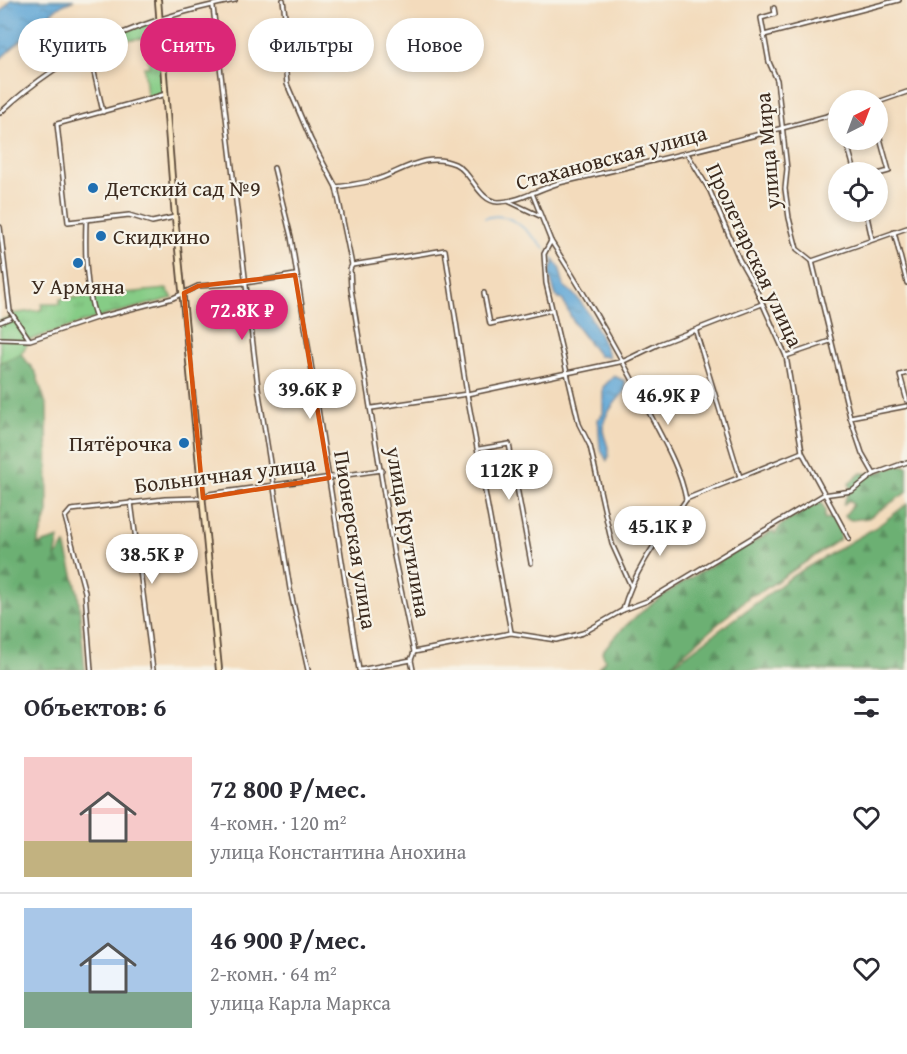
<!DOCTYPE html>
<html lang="ru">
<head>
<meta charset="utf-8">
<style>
  :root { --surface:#fff; --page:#f7f7f7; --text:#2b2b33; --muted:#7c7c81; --line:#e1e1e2; --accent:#db2777 }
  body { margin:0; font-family:"Gentium Book Plus",serif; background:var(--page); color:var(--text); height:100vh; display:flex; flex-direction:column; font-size:22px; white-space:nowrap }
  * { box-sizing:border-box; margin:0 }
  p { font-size:20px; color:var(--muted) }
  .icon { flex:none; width:33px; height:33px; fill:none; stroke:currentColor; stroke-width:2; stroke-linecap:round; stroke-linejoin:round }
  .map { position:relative; height:670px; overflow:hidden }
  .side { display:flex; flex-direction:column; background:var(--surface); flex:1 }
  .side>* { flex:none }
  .top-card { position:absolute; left:18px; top:18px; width:600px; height:54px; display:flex; gap:12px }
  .needle { width:39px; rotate:42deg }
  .controls { position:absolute; left:828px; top:90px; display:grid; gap:12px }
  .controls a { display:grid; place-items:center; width:60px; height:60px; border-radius:50%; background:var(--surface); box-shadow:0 3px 9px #0003; font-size:30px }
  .price { position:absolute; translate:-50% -51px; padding:0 14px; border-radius:21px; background:#fff; color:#222; font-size:20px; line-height:39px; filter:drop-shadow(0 2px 3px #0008) }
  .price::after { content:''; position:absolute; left:50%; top:36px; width:18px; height:14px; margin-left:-9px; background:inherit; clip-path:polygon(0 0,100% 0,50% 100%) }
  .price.current { background:var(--accent); color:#fff }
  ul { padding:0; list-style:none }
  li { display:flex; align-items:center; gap:18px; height:150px; padding:0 24px }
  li+li { border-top:2px solid var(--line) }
  li span { display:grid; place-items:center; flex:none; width:168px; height:120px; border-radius:0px; color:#555 }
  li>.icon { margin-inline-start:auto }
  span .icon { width:72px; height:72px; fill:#fffc; stroke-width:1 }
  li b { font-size:26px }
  h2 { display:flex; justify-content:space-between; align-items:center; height:72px; padding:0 24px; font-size:26px }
  .tag { padding:0 21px; border-radius:27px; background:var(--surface); box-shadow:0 3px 9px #0003; font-size:21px; line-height:54px }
  .tag.current { background:var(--accent); color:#fff }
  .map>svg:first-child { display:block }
  .grass { fill:url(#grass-tufts); stroke:#607b52; stroke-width:1.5 }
  .forest { fill:url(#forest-firs); stroke:#546d48; stroke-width:1.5 }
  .water { fill:url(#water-ripples); stroke:#4c687a; stroke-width:1.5 }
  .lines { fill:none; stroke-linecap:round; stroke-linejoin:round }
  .stream { stroke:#5ea6d5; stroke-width:1.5 }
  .minor-casing { stroke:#574536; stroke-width:6 }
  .secondary-casing { stroke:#574536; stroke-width:8 }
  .minor { stroke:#fff; stroke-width:3 }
  .secondary { stroke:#fae7c3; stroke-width:4.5 }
  .marked { fill:none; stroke:#d7540e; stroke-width:4.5; stroke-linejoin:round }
  .poi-dot { fill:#1f6fb2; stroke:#f7f3e8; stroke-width:2 }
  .labels { text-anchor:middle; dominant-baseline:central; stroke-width:4.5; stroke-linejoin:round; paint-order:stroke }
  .street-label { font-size:22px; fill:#3b2a1e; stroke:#f7f3e8 }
  .poi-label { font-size:22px; fill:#3b2a1e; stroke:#f7f3e8; text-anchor:start }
</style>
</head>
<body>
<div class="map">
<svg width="907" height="670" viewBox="0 0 907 670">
  <defs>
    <pattern id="grass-tufts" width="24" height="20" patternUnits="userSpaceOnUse" patternTransform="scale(1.5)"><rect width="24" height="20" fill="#86cc86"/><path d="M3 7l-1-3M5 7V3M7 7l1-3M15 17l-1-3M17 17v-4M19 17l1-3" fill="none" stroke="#75af73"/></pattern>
    <pattern id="forest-firs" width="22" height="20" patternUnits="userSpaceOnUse" patternTransform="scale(1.5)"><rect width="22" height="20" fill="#6cb073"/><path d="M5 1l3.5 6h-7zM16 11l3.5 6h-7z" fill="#5a8f5e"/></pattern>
    <pattern id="water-ripples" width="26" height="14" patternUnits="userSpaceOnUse" patternTransform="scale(1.5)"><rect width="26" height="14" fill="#5ea6d5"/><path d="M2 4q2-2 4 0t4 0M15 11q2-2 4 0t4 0" fill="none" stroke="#4f87ac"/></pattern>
  </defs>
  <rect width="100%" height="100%" fill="#f7f3e8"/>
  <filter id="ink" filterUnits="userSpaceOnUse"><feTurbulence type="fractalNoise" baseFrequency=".0167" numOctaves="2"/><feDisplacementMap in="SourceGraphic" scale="12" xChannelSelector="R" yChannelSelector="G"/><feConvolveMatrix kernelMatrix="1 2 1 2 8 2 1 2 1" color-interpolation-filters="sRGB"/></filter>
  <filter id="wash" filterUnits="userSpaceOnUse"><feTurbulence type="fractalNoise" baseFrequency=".008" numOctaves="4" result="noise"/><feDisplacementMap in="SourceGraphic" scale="24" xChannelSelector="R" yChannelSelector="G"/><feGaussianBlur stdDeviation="1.35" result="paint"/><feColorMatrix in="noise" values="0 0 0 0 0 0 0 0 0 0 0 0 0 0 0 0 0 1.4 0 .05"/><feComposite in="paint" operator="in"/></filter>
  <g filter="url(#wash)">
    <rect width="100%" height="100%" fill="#f3dbbc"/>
    <g class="grass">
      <polygon points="159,18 166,94 149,98 147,95 144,67 149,67 146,38 122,40 122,31"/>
      <polygon points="167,289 173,298 96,318 30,340 21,354 0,363 0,320 10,318 11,314 41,310 42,304 60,304 60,299"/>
    </g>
    <g class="forest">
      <polygon points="21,354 36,373 47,407 48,513 37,545 59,538 55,558 65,544 78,593 85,670 0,670 0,363"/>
      <polygon points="897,465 907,466 907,492 868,518 851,520 844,516 853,505 849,500 843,505 850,488 849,483 861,473 874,474"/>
      <path d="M821 501 825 510 824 519 833 517 841 532 839 540 762 591 750 596 665 670H597L605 660 602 652C644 597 714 565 773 531L775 534 781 525Z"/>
      <polygon points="907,504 907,670 666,670 794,575 878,526"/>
    </g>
    <g class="water">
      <polygon points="11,0 74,0 58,7 0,59 0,13"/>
      <path d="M554 261 559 266 564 286C586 301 599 332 609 357L599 356 574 323 563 301 556 296 549 274Z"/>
      <path d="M614 376 625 381V391C617 400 603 415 603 428 603 440 613 450 607 461L600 448 598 419 603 414V387Z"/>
    </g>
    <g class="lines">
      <g class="stream">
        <path d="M485 218C512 210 527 232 545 248"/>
        <polyline points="548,252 554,261"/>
      </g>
    </g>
  </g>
  <g filter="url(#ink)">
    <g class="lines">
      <defs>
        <g id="minor">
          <polyline points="283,0 286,24 285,63 287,84 311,140 336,187 352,265 350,269 351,289 394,556 414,652 411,660 413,670"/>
          <polyline points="213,7 258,387 290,589 308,670"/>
          <polyline points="774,8 775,14 761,18 769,62 777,80 787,169 785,189 789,218 797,249 812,261 850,417 862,453 874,474 907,462"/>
          <polyline points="764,35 899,0"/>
          <polyline points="89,50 103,112"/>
          <polyline points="166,94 57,124 68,222 129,215 152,222 175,217"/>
          <polyline points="878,102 907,92"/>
          <path d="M0 113C71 47 142 19 235 0"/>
          <polyline points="878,131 889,171 878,174"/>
          <polyline points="846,140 855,172"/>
          <polyline points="688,155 710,191 739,259 755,287 786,356 802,452 849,539"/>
          <polyline points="274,168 291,237 359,670"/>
          <path d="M336 187C351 185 367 183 381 178 405 169 428 152 455 164 472 172 478 201 498 202 521 202 541 187 563 182 656 161 747 138 838 113"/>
          <polyline points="532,193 551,241 544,254 546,283 579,424 590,446 612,544 631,586"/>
          <polyline points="508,201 540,216"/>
          <polyline points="866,212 872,239"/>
          <path d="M86 220C85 252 85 287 96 318"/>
          <polyline points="0,227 10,311 29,339"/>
          <polyline points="894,232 907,283"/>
          <path d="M551 241C588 299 622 357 652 418 666 445 680 469 686 499"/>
          <polyline points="812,261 907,228"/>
          <polyline points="352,265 445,250 467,394 511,632"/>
          <polyline points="484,293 490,324 551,310"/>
          <polyline points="0,322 10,318"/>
          <polyline points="696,332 740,477"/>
          <polyline points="0,339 30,340 96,318 173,298 198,286 245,283 295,275"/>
          <polyline points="786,356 830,341"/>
          <polyline points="907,373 900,375 907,401"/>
          <polyline points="372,408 467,394 624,361 659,344 762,304"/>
          <polyline points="850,417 907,406"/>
          <polyline points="479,449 509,444 531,563"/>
          <polyline points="686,499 802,452"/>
          <polyline points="131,502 153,670"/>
          <path d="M623 610C634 569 662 534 686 500"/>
          <polyline points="414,652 511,633 556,640 583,633 623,610 647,601 823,495 852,491 874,474"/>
          <polyline points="91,670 85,592 65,517 71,510 165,499 203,498 209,494 382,470"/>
          <polyline points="360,670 411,660"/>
        </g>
        <polyline id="secondary" points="158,0 175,217 219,670"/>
      </defs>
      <use href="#minor" class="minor-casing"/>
      <use href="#secondary" class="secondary-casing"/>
      <use href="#minor" class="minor"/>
      <use href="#secondary" class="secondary"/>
    </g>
  </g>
  <path class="marked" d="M295 275 329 478 203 498 184 293 198 286Z"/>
  <g class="poi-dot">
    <circle cx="93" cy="188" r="6"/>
    <circle cx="101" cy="236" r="6"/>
    <circle cx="78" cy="263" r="6"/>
    <circle cx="184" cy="443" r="6"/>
  </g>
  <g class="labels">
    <g class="street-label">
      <text transform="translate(767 151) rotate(-95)">улица Мира</text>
      <text transform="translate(611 157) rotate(-15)">Стахановская улица</text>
      <text transform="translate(755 255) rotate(65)">Пролетарская улица</text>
      <text transform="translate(225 474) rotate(-7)">Больничная улица</text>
      <text transform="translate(409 532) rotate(80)">улица Крутилина</text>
      <text transform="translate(356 540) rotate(81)">Пионерская улица</text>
    </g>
    <g class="poi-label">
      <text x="105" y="188">Детский сад №9</text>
      <text x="113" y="236">Скидкино</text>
      <text x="78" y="286" text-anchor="middle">У Армяна</text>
      <text x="172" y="443" text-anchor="end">Пятёрочка</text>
    </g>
  </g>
</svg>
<div class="controls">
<a><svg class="needle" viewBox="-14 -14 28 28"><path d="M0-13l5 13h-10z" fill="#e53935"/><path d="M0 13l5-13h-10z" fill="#7c7c81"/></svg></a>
<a><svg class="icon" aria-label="locate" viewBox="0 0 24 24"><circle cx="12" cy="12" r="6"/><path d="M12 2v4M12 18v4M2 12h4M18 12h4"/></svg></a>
</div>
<b class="price current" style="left:242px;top:341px">72.8K ₽</b>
<b class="price" style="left:310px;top:420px">39.6K ₽</b>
<b class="price" style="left:668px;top:426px">46.9K ₽</b>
<b class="price" style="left:509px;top:501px">112K ₽</b>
<b class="price" style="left:660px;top:557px">45.1K ₽</b>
<b class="price" style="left:152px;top:585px">38.5K ₽</b>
<div class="top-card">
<a class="tag">Купить</a>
<a class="tag current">Снять</a>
<a class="tag">Фильтры</a>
<a class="tag">Новое</a>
</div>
</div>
<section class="side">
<h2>Объектов: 6<svg class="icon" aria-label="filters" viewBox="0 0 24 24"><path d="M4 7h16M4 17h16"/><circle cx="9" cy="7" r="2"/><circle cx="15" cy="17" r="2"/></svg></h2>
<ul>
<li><span style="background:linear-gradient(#f6c9c9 70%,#c2b280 0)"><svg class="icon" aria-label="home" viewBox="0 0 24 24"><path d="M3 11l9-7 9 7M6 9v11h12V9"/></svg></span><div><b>72 800 ₽/мес.</b><p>4-комн. · 120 m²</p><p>улица Константина Анохина</p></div><svg class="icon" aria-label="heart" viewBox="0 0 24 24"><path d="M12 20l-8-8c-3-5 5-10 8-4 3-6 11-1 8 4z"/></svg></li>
<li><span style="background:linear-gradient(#a9c7e8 70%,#7fa58c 0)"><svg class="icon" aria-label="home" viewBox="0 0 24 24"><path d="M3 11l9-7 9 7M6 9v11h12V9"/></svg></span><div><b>46 900 ₽/мес.</b><p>2-комн. · 64 m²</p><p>улица Карла Маркса</p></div><svg class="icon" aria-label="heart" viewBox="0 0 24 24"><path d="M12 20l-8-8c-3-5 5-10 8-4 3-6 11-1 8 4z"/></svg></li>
</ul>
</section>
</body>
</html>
